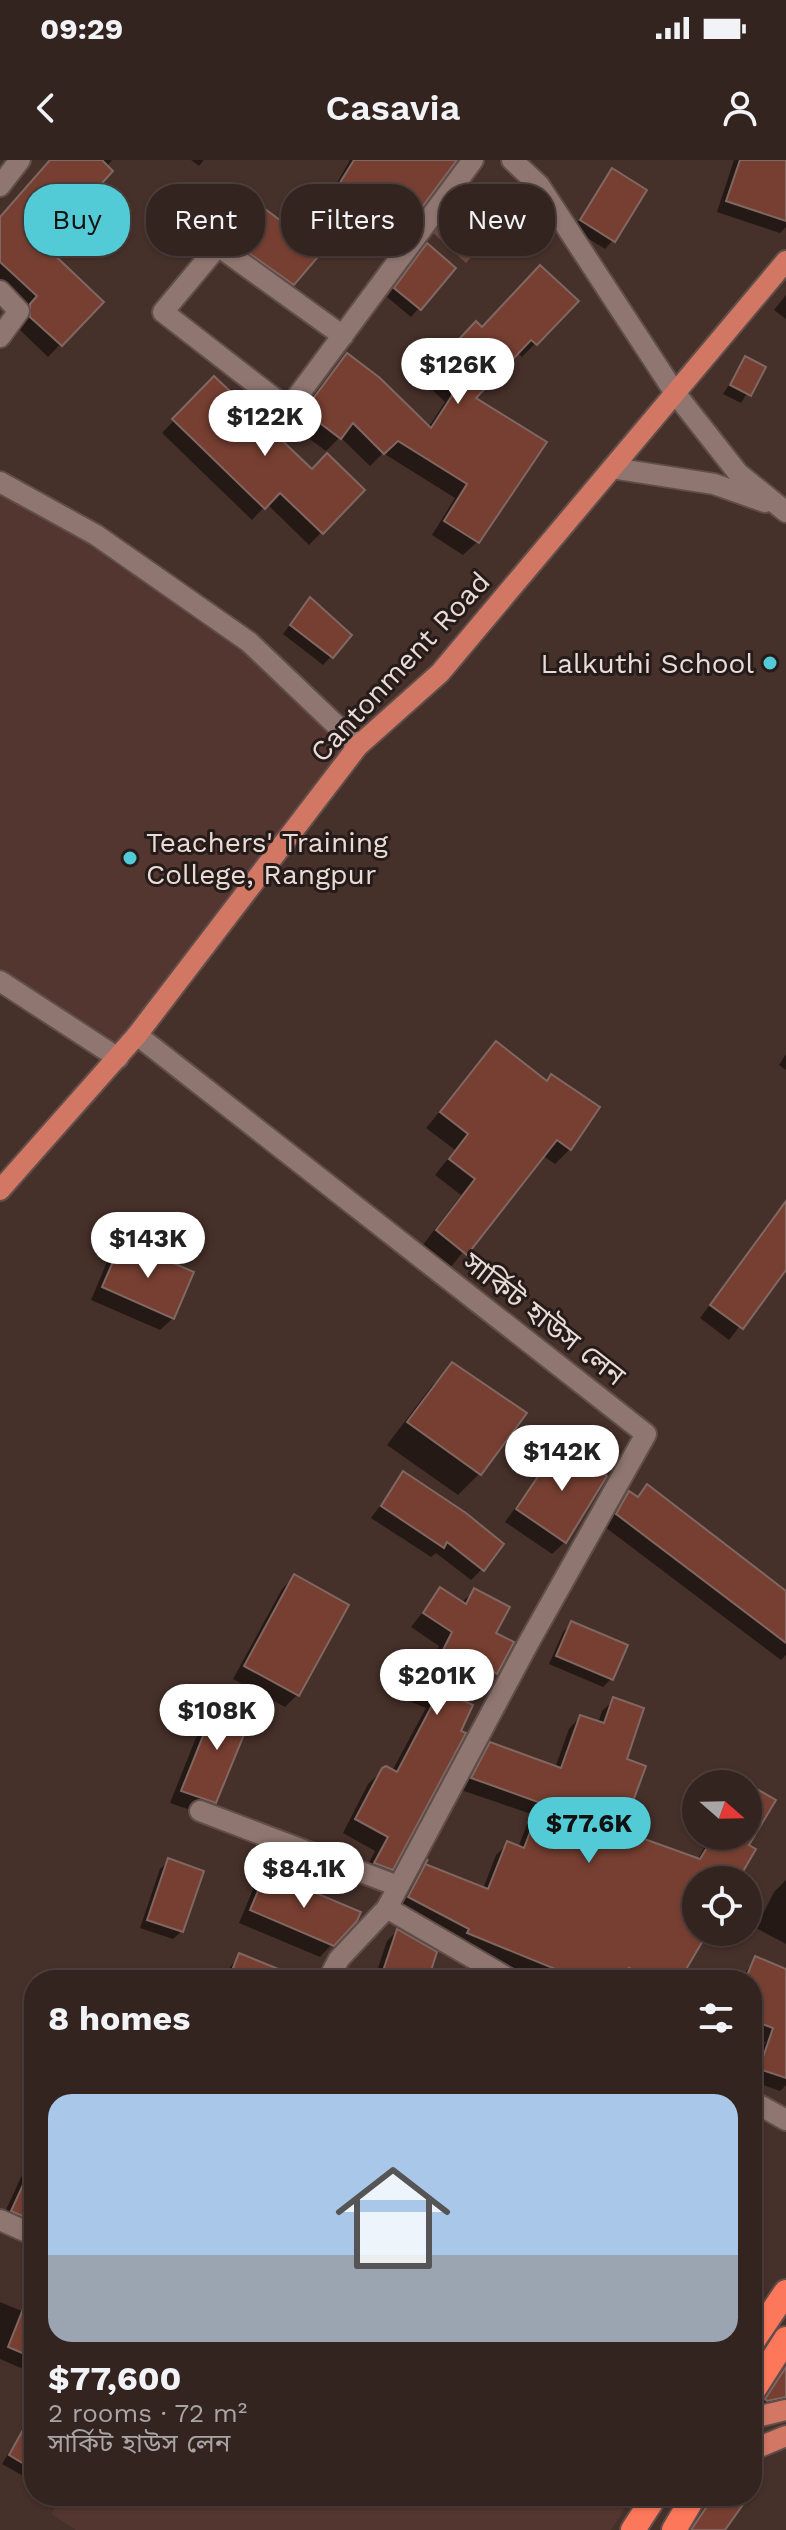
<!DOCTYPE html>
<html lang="en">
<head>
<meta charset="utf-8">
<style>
  :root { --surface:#342420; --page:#3f302d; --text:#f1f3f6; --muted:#a9a4a5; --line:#4e413e; --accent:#52cbd7 }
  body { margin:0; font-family:"Work Sans","Noto Sans Bengali",sans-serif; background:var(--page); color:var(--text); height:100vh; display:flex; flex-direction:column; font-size:30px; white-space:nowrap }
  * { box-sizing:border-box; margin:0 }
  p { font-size:26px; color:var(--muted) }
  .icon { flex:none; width:44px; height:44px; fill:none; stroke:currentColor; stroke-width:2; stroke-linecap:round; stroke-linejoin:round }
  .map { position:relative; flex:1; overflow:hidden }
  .drawer { position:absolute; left:24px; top:1810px; width:738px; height:536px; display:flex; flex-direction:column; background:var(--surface); border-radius:32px; box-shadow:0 2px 6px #0004,0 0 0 2px var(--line) }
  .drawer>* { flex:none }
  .guide { position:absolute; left:24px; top:24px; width:738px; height:72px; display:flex; gap:16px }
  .needle { width:52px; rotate:110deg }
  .tools { position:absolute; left:682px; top:1610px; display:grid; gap:16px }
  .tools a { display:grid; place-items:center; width:80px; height:80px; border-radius:50%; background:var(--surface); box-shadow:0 2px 6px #0004,0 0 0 2px var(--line); font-size:40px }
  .price { position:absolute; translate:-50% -68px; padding:0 18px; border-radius:28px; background:#fff; color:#222; font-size:26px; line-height:52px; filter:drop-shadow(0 2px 4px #0008) }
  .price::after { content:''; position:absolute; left:50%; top:48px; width:24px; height:18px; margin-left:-12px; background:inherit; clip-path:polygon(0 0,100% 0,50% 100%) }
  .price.current { background:var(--accent); color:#111 }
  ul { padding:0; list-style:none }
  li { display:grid; align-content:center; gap:16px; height:424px; padding:0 24px }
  li span { display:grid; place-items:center; height:248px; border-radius:24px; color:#555 }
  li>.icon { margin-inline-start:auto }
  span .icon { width:144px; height:144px; fill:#fffc; stroke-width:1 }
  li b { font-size:34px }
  h2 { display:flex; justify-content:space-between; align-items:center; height:96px; padding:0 24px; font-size:34px }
  .pill { padding:0 28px; border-radius:32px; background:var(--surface); box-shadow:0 2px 6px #0004,0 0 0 2px var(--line); font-size:28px; line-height:72px }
  .pill.current { background:var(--accent); color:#111 }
  .status { display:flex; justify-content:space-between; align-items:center; height:56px; padding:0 40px; background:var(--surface); direction:ltr }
  .status svg { height:22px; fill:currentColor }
  header { display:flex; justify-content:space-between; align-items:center; height:104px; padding:0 24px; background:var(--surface); font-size:36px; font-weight:600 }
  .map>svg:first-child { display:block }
  .built { fill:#543630 }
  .green { fill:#70483f }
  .shadow { fill:#0007 }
  .building { fill:#773f32; stroke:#806761; stroke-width:2 }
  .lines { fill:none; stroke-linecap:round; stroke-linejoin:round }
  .minor-casing { stroke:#604e4a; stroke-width:24 }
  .major-casing { stroke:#604e4a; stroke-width:24 }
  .highway-casing { stroke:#604e4a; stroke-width:28 }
  .minor { stroke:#907670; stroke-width:20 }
  .major { stroke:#d17763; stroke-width:20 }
  .highway { stroke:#fd785a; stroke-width:24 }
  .poi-dot { fill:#52cbd7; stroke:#251b18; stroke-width:3 }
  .labels { text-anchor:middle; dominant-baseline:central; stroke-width:6; stroke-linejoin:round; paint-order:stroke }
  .poi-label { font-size:28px; fill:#eadbd8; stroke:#251b18; text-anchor:end }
  .street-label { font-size:28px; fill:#eadbd8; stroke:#251b18 }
</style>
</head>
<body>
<div class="status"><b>09:29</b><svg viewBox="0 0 49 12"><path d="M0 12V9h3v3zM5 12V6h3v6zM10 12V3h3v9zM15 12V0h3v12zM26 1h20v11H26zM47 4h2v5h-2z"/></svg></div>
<header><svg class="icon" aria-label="back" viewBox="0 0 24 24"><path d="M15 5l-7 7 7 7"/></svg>Casavia<svg class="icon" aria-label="person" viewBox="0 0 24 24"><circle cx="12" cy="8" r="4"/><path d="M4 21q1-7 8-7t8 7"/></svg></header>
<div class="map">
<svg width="786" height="2370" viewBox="0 0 786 2370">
  <rect width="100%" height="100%" fill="#46302a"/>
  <g class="built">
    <polygon points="0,335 92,380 245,487 348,582 115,890 0,815"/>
    <polygon points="62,2336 633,2336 611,2370 76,2370 51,2354"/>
  </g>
  <polygon class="green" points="464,35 499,66 466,103 432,72"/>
  <g class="shadow">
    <polygon points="53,0 112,0 43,87 101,142 48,197 19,169 18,158 0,125 0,58"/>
    <polygon points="191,0 204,0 199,6"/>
    <polygon points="350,0 444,0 404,68 391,80 360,55 355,60 326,42"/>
    <polygon points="734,0 786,0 786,67 780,73 717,52"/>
    <polygon points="612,10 613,80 605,89 573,69"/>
    <polygon points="240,46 293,123 285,132 214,82"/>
    <polygon points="420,94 454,108 411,157 387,137"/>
    <polygon points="786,135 786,159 774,150"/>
    <polygon points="576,141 522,197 516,192 473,239 477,382 463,395 432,375 455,338 383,293 370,306 340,277 326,291 292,266 347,196 428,268 445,242 422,220 463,178"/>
    <polygon points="746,198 763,208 741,243 723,234"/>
    <polygon points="214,218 311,311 362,330 309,385 267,344 252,360 162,273"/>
    <polygon points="302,448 350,476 323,505 283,474"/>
    <polygon points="496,884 570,989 555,1004 542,995 450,1108 422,1086 461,1035 435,1015 455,990 426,968"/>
    <polygon points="786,894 786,910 779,905"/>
    <polygon points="773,1061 786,1070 786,1106 729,1180 700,1158"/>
    <polygon points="123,1083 173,1158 160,1170 91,1140 110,1095"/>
    <polygon points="452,1205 479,1314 458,1335 387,1285 431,1227"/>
    <polygon points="560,1286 565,1382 552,1394 505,1362"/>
    <polygon points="404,1314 482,1409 471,1420 436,1393 431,1397 371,1358"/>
    <polygon points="647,1327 786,1433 786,1495 781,1500 605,1367 629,1333 636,1338"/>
    <polygon points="294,1417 346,1445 297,1535 285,1547 233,1519 282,1429"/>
    <polygon points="440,1430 461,1443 474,1431 494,1474 496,1513 482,1526 470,1520 460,1540 458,1572 391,1709 377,1723 362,1717 375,1691 343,1673 368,1624 383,1610 392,1611 426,1548 397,1536 406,1515 419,1501 430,1506 439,1486 411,1467"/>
    <polygon points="571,1464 611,1519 603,1527 549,1504 563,1472"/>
    <polygon points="614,1540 624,1600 619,1672 697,1700 711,1676 748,1676 748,1626 773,1641 746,1686 736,1720 696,1720 696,1772 706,1772 677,1820 543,1820 457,1785 398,1748 424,1705 483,1729 496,1695 507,1684 518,1688 531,1654 461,1630 479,1596 491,1584 555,1608 569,1569 580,1557 598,1563 602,1551"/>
    <polygon points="218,1543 214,1642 202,1654 170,1643 205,1555"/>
    <polygon points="169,1701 182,1771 173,1779 140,1768 160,1709"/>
    <polygon points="266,1714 332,1784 320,1797 239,1763 254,1727"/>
    <polygon points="786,1720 786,1784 756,1768 774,1732"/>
    <polygon points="397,1771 425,1820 374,1820 387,1781"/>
    <polygon points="239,1796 295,1820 220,1820"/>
    <polygon points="756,1798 786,1811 786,1845 770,1875 786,1880 786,1925 780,1931 752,1921 752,1911 765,1882 752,1877 752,1820 740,1820"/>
    <polygon points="34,2004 34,2080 0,2063 22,2015"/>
    <polygon points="0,2142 34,2156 34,2193 21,2208 0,2199"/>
    <polygon points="786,2205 786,2250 761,2248"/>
    <polygon points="34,2251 34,2322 2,2304"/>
  </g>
  <g class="building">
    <polygon points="50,0 102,0 113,11 45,86 104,142 62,186 30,157 30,144 37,136 0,102 0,57"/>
    <polygon points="354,0 457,0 405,70 372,43 369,49 336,29"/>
    <polygon points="740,0 786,0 786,61 726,41"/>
    <polygon points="612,8 647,30 615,82 580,60"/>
    <polygon points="248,36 322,92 294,125 219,72"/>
    <polygon points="427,83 456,108 421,150 394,128"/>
    <polygon points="540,105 579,141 537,185 531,180 476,238 547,282 479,383 444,361 467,324 398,281 384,294 353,263 341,279 304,251 347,193 380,218 431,268 457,228 434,206 476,161 482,167"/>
    <polygon points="745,196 766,207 751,236 730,225"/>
    <polygon points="214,216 312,309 327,293 365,330 323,374 280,333 265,349 172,259"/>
    <polygon points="310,437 352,475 333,498 290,465"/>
    <polygon points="496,881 547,921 551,914 600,947 571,990 557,980 467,1095 436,1070 475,1019 449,999 468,974 440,952"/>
    <polygon points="786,1041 786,1110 743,1169 710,1145"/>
    <polygon points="122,1081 194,1112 174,1159 102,1127"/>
    <polygon points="452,1202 527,1253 481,1315 407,1262"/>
    <polygon points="560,1284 607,1316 566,1383 516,1349"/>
    <polygon points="403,1311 466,1353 504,1384 484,1411 447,1382 444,1388 381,1346"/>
    <polygon points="647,1324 786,1431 786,1483 616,1354 629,1331 638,1337"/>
    <polygon points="294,1414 349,1445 299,1536 244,1506"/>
    <polygon points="440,1427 466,1444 474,1428 510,1447 496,1473 514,1482 497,1514 480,1505 462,1540 473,1545 461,1571 466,1573 393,1710 374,1703 388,1677 355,1659 382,1608 386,1606 397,1612 438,1534 409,1523 419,1499 435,1506 452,1472 423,1453"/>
    <polygon points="571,1461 628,1485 613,1520 556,1496"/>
    <polygon points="613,1537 644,1548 627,1599 646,1606 622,1671 700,1699 714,1676 748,1676 748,1624 776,1640 749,1685 756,1689 738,1720 696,1720 696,1772 708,1772 681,1818 676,1820 650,1820 629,1808 624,1820 582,1820 467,1773 469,1769 408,1737 428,1699 425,1704 488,1729 507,1681 524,1688 541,1643 471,1618 490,1582 561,1608 580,1555 604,1563"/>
    <polygon points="217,1541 252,1555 216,1643 181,1631"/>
    <polygon points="168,1698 204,1711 183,1772 147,1760"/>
    <polygon points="266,1712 361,1752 357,1761 334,1786 250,1750"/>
    <polygon points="397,1769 437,1792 428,1820 380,1820"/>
    <polygon points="239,1793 303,1819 303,1820 228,1820"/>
    <polygon points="755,1796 786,1809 786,1918 759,1909 773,1868 752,1860 752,1820 745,1820"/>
    <polygon points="34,2001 34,2061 11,2051"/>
    <polygon points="33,2124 34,2124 34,2198 8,2187"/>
    <polygon points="786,2207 786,2237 767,2241 765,2239"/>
    <polygon points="34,2250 34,2310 9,2295"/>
    <polygon points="714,2336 749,2336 725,2370 691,2370"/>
  </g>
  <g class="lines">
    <defs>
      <g id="minor">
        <polyline points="512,0 539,25 675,233 738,313 786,352"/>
        <polyline points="0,26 20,0"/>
        <polyline points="0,131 19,151 0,177"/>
        <polyline points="343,176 218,86 163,152 288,249 473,0"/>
        <polyline points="612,308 714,324 765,342"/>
        <polyline points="0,322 96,375 249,482 358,586"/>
        <polyline points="0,821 118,898"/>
        <polyline points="137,875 646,1274 529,1482 387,1748 339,1799 328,1820"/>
        <polyline points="200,1651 398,1726"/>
        <polyline points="387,1748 511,1820"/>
        <polyline points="752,1941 786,1960"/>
        <polyline points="0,2060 34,2075"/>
      </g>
      <g id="major">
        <polyline points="0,1030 137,875 358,586 440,513 786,101"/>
        <polyline points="752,2258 786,2250"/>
        <polyline points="752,2290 786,2276"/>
      </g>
      <g id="highway">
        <polyline points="752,2182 786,2132"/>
        <polyline points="752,2232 786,2179"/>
        <polyline points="633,2370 655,2336"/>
        <polyline points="674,2370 694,2336"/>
      </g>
    </defs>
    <use href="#minor" class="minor-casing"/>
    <use href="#major" class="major-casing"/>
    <use href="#highway" class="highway-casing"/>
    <use href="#minor" class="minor"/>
    <use href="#major" class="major"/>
    <use href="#highway" class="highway"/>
  </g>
  <g class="poi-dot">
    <circle cx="770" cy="503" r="8"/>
    <circle cx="130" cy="698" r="8"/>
  </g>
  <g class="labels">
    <g class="poi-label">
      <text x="754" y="503">Lalkuthi School</text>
      <text x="146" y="682" text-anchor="start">Teachers' Training<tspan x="146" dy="32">College, Rangpur</tspan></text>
    </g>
    <g class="street-label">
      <text transform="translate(400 507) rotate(-47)">Cantonment Road</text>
      <text transform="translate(544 1159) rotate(38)">সার্কিট হাউস লেন</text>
    </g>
  </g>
</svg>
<div class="tools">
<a><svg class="needle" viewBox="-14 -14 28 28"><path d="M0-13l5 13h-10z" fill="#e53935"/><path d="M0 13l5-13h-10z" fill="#a9a4a5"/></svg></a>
<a><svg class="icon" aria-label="locate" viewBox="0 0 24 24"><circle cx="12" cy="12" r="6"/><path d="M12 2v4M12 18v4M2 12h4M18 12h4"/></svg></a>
</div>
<b class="price" style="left:458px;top:246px">$126K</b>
<b class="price" style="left:265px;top:298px">$122K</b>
<b class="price" style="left:148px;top:1120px">$143K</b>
<b class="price" style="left:562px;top:1333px">$142K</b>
<b class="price" style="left:437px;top:1557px">$201K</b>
<b class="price" style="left:217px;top:1592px">$108K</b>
<b class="price current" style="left:589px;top:1705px">$77.6K</b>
<b class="price" style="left:304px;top:1750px">$84.1K</b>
<div class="guide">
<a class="pill current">Buy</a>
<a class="pill">Rent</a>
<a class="pill">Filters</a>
<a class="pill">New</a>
</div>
<section class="drawer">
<h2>8 homes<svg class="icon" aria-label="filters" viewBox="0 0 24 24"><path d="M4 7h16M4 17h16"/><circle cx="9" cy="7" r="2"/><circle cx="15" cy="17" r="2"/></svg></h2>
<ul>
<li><span style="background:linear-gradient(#a9c7e8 65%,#9aa5b1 0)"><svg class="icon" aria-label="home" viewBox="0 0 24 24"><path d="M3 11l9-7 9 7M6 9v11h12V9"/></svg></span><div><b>$77,600</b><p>2 rooms · 72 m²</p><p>সার্কিট হাউস লেন</p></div></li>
</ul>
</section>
</div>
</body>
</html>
